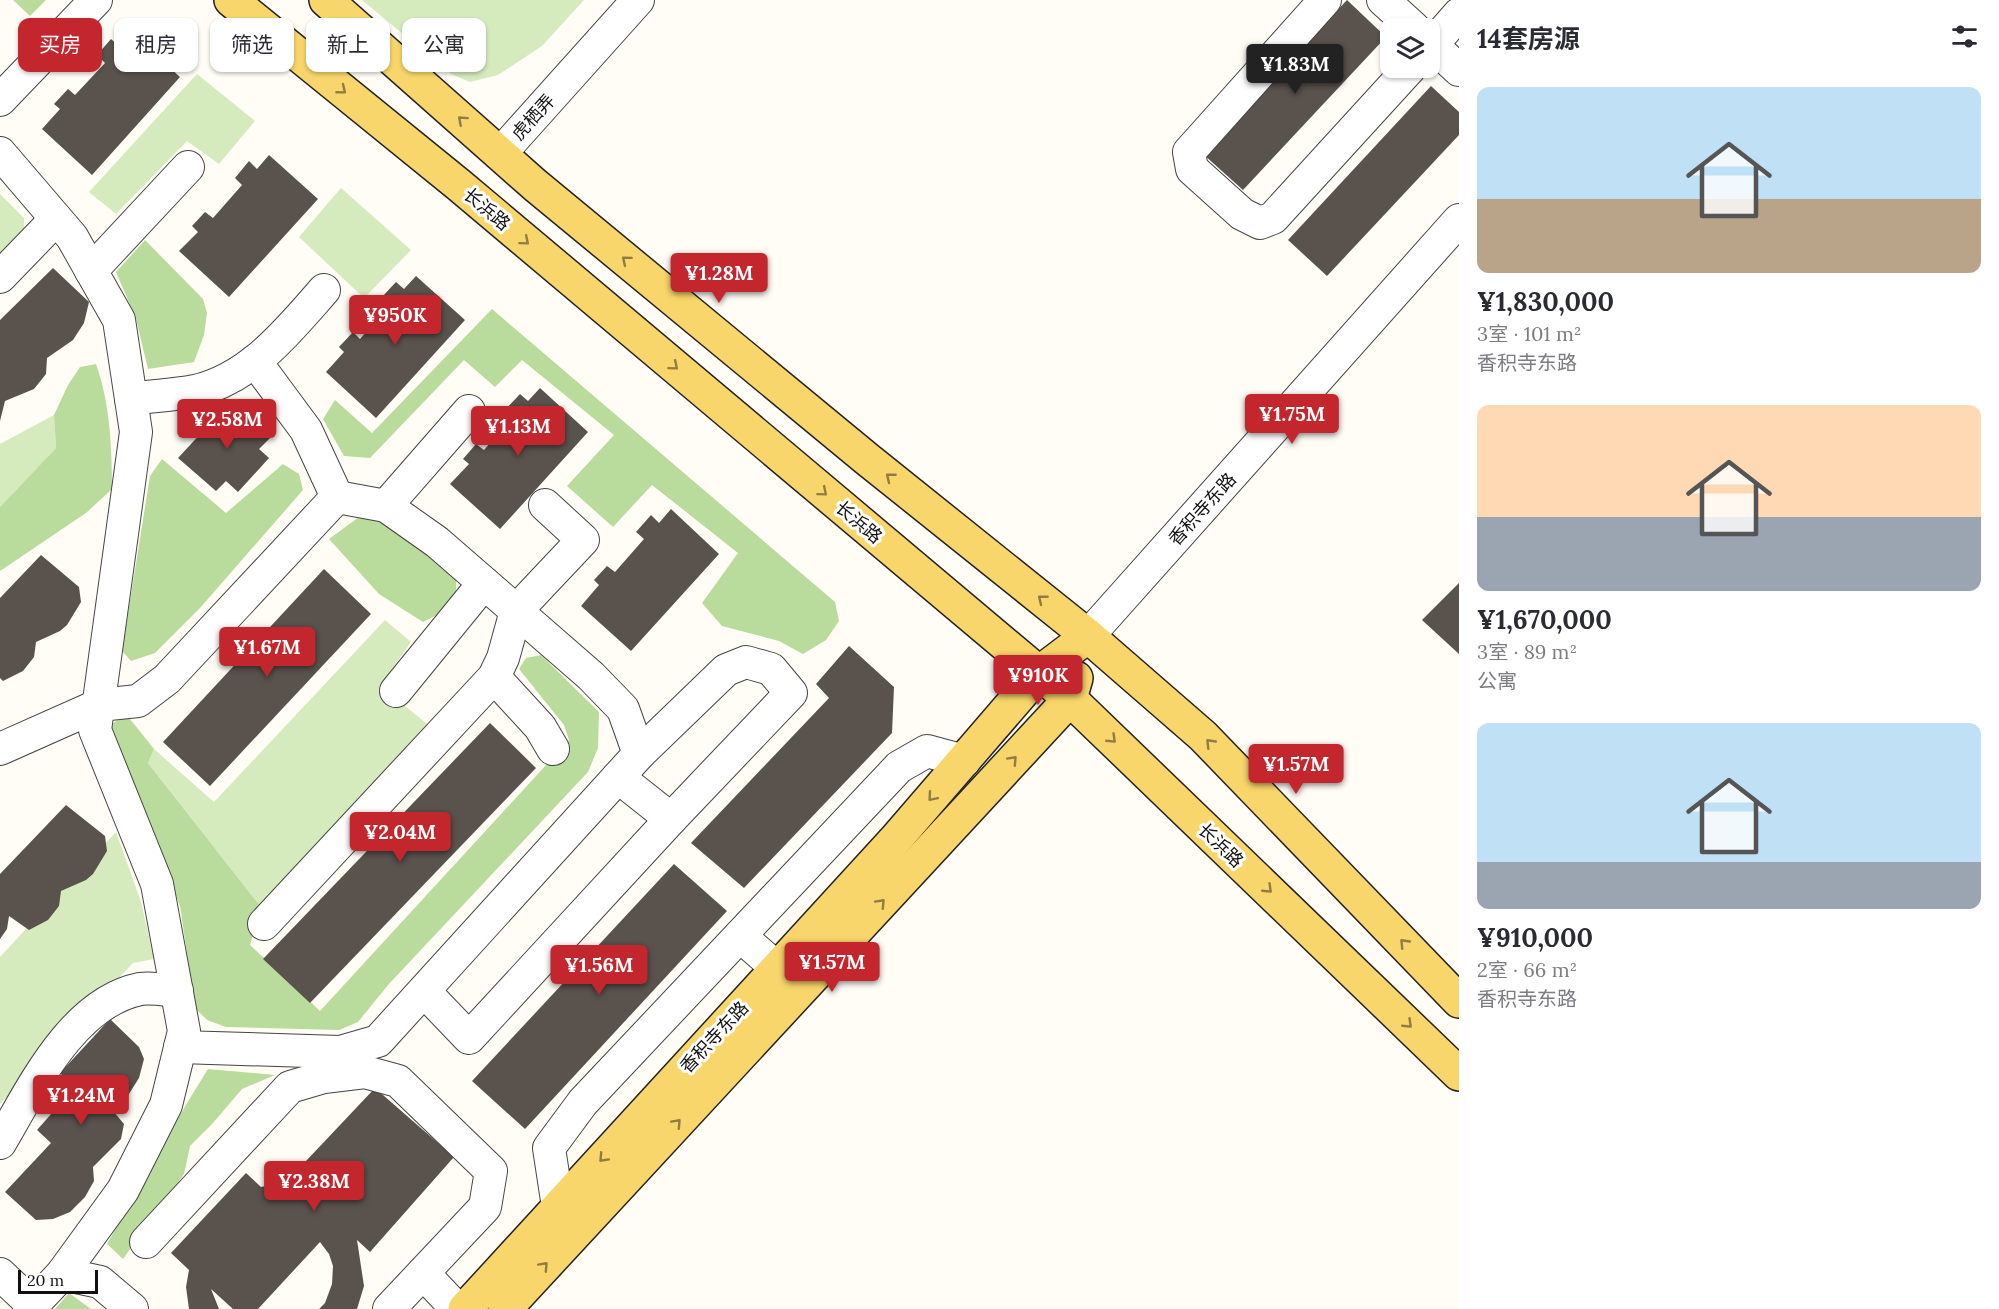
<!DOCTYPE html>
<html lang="zh">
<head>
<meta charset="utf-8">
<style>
  :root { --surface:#fff; --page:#f7f7f7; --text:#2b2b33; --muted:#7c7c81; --accent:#c4262e }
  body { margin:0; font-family:Lora,"Noto Sans SC",serif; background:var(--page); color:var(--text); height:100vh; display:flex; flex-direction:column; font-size:22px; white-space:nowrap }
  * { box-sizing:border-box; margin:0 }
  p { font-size:20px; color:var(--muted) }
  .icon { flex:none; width:33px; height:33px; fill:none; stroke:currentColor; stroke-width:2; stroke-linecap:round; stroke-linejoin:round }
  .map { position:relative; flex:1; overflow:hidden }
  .side { display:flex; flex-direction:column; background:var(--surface); width:540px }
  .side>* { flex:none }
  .banner { position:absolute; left:18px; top:18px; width:570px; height:54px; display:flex; gap:12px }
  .buttons { position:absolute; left:1380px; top:18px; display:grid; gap:12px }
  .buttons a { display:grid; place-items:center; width:60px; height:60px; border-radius:12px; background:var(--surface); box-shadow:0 2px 4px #0004; font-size:30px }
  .scale { position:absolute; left:18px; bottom:15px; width:80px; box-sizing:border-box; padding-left:6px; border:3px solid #111; border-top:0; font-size:16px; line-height:21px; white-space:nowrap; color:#111; -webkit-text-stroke:4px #fff; paint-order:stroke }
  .price { position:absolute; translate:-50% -51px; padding:0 14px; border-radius:6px; background:var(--accent); color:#fff; font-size:20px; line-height:39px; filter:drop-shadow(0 2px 3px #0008) }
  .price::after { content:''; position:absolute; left:50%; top:36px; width:18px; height:14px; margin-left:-9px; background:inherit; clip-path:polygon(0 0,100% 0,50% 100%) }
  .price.on { background:#222; color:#fff }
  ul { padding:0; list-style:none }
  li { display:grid; align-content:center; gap:12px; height:318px; padding:0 18px }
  li span { display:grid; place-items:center; height:186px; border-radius:12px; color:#555 }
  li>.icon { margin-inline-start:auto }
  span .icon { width:108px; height:108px; fill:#fffc; stroke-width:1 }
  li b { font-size:26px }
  h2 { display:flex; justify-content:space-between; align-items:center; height:72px; padding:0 18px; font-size:26px }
  .pill { padding:0 21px; border-radius:12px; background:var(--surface); box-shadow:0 2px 4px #0004; font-size:21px; line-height:54px }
  .pill.on { background:var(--accent); color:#fff }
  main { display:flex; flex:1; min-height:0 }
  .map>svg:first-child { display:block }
  .green { fill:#d5ebbd }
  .forest { fill:#b9dc9c }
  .building { fill:#5a524d }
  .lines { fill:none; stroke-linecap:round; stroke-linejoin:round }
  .minor-casing { stroke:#444; stroke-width:34 }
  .major-casing { stroke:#222; stroke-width:36 }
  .minor { stroke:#fff; stroke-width:32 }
  .major { stroke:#f9d66b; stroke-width:33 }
  .oneway { stroke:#917d42 }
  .labels { text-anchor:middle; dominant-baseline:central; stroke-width:6; stroke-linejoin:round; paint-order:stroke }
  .street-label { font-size:18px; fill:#111; stroke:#fff }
</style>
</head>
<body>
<main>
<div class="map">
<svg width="1459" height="1309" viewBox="0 0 1459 1309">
  <rect width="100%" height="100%" fill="#fffdf5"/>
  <g class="green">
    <polygon points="362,0 584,0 542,46 498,75 470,82 451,74"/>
    <polygon points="197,74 255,121 219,164 187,141 116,214 89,192"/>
    <polygon points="341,188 411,250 364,298 299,237"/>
    <polygon points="0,194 24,218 24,232 0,257"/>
    <polygon points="54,415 56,448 0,507 0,444"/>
    <polygon points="385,620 411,642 380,686 431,727 261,907 148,763 154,749 214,802"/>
    <polygon points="116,832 141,902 154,959 133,963 0,1104 0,957"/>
  </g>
  <g class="forest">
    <polygon points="13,0 46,0 30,16"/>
    <polygon points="145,240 203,299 207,313 204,335 194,362 148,369 136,319 116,272"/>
    <polygon points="492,309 835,602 839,621 826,640 803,654 779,641 722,626 702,603 738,553 652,485 613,527 567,486 614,435 522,360 495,387 464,360 370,458 344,456 323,419 335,400 372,433"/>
    <path d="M96 364C110 403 112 448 112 489L86 513 0 571V507L56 448 54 415 68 385 80 367Z"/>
    <polygon points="162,459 226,513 283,464 299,474 303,490 200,608 155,653 131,661 122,651 150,476"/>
    <polygon points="359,517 380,520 436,560 456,577 456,595 437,615 423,622 379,594 329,539"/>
    <polygon points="541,655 599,712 598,748 588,772 388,985 358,1022 339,1030 226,1027 207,1020 195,1008 180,906 109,726 126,714 154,749 148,763 261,907 250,945 320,1011 569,740 564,725 519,669 526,658"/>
    <polygon points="208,1069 275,1075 242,1089 213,1123 190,1146 184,1174 123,1259 107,1244 187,1103"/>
    <polygon points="69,1293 91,1309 55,1309"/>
  </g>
  <g class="building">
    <polygon points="1347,0 1386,37 1243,190 1203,154"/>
    <polygon points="132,33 180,77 92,175 42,129 60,109 54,104 68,89 75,95 105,63 97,55 111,39 119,46"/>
    <polygon points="1431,86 1459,112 1459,135 1327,276 1288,240"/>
    <polygon points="269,155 318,199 229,297 179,251 198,232 192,226 205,212 213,218 242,185 235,178 249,161 257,169"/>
    <polygon points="53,268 89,302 84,323 73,340 47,358 46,374 34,389 5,401 0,421 0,320"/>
    <polygon points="416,276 465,320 376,418 326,372 344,352 339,347 353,332 360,339 389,306 381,298 396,282 404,289"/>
    <polygon points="540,388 588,432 500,529 450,484 469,464 463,459 476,444 484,450 513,417 505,410 520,394 528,401"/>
    <polygon points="230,402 270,438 259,449 269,458 238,492 226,481 216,491 178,458"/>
    <polygon points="671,509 719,554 631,651 581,606 599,585 594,580 607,566 615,572 644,539 636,532 651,515 659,523"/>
    <polygon points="41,555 79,587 81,602 67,625 60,631 36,642 34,657 23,671 3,681 0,678 0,598"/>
    <polygon points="324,569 371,614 210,786 163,742"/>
    <polygon points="1459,583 1459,654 1422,620"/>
    <polygon points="849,646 894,687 892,733 744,888 691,843 829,698 816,684"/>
    <polygon points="490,723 536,768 310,1003 263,959"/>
    <polygon points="66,805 105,836 107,851 93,874 86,880 61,891 59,906 48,920 29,930 9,916 7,929 0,939 0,874"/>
    <polygon points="674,864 727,911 525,1129 472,1081"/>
    <polygon points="110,1019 139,1047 144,1059 139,1078 127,1097 109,1106 124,1124 121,1139 93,1167 94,1181 85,1197 70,1212 53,1219 36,1220 5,1192 51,1143 37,1130 74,1088 60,1073"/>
    <polygon points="375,1088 454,1157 370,1252 357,1240 364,1286 357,1309 319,1309 325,1303 332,1284 333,1266 329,1254 320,1242 258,1309 233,1309 211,1289 219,1309 189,1309 186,1287 189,1270 171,1253 246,1173 261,1187 279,1183 299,1188 289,1179"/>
  </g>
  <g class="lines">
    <defs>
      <g id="minor">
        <polyline points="1325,0 1189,152 1192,169 1242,214 1260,223 1273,218 1410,68"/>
        <polyline points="1383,0 1414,28"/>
        <polyline points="1430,43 1459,70"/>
        <polyline points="1430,47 1459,14"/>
        <polyline points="0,100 96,0"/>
        <polyline points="0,153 72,237 119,320 136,432 95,730 157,884 184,1031 166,1105 123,1190 62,1274 29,1309"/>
        <polyline points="500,154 638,0"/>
        <polyline points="91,271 188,167"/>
        <polyline points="0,277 56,219"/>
        <path d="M131 399C152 396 174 395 195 391 251 378 288 331 324 290"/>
        <polyline points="386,506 469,411"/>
        <polyline points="1088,636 1459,220"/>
        <polyline points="494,677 540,727 553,749"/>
        <polyline points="396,691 484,583"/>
        <polyline points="0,749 99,705 138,701 167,679 337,497"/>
        <polyline points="618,777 671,819"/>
        <polyline points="264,924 494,677 503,658 516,611 583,540 545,505"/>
        <polyline points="740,936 777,968"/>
        <polyline points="424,991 469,1038 671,819 791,693 771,669 746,662 726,670 639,754"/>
        <polyline points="180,1047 340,1052 378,1041 639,754 623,709 591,676 437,542 386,506 337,497 306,430 255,361"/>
        <path d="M0 1143C32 1089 72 1003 140 989 151 987 166 990 177 991"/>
        <polyline points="558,1207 549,1148 583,1102 899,767 927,751 964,761"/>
        <polyline points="146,1242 290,1087 324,1077 365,1072 398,1081 491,1171 485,1207 389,1309"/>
        <polyline points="423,1273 457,1309"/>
        <polyline points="0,1274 33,1305"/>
        <polyline points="62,1274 100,1282 132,1309"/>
      </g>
      <g id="major">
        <polyline points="231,0 459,185 1070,699 1459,1074"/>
        <polyline points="326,0 535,185 867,459 1088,636 1203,736 1459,1001"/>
        <polyline points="465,1309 895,840 1039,673 1088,636"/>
        <polyline points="505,1309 1070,699 1076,678"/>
      </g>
    </defs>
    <use href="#minor" class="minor-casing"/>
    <use href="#major" class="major-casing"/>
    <use href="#minor" class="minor"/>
    <use href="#major" class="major"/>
  </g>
  <defs><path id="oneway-chevron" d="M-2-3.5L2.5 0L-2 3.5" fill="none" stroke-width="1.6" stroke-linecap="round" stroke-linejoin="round" transform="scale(1.5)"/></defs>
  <g class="oneway">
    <use href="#oneway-chevron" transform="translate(342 90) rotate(39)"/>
    <use href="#oneway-chevron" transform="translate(462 120) rotate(-138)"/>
    <use href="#oneway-chevron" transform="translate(525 241) rotate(40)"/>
    <use href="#oneway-chevron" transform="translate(626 260) rotate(-140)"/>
    <use href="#oneway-chevron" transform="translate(674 366) rotate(40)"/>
    <use href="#oneway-chevron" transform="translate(890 477) rotate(-141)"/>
    <use href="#oneway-chevron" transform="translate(823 492) rotate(40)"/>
    <use href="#oneway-chevron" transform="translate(1042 599) rotate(-141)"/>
    <use href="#oneway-chevron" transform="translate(1112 739) rotate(44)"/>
    <use href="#oneway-chevron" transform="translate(1210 743) rotate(-134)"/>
    <use href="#oneway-chevron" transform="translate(1013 760) rotate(-47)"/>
    <use href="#oneway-chevron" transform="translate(932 797) rotate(131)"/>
    <use href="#oneway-chevron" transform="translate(1268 889) rotate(44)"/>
    <use href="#oneway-chevron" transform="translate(881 903) rotate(-47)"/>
    <use href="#oneway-chevron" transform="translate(1404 943) rotate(-134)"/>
    <use href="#oneway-chevron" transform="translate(1408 1024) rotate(44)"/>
    <use href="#oneway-chevron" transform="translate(677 1123) rotate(-47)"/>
    <use href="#oneway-chevron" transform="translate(603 1158) rotate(133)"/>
    <use href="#oneway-chevron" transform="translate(544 1266) rotate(-47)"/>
  </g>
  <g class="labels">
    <g class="street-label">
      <text transform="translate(533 117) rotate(-48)">虎栖弄</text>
      <text transform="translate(487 209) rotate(40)">长浜路</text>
      <text transform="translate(1202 509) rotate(-48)">香积寺东路</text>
      <text transform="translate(859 522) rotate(40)">长浜路</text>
      <text transform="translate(1221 845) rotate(44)">长浜路</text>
      <text transform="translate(714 1037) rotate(-47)">香积寺东路</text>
    </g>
  </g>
</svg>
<div class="buttons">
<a><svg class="icon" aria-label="layers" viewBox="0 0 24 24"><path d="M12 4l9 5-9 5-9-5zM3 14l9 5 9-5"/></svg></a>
</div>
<div class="scale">20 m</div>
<b class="price on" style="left:1295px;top:95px">¥1.83M</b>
<b class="price" style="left:719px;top:304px">¥1.28M</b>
<b class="price" style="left:395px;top:346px">¥950K</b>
<b class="price" style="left:1292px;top:445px">¥1.75M</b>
<b class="price" style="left:227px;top:450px">¥2.58M</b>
<b class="price" style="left:518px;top:457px">¥1.13M</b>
<b class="price" style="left:267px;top:678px">¥1.67M</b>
<b class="price" style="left:1038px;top:706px">¥910K</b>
<b class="price" style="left:1296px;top:795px">¥1.57M</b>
<b class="price" style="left:400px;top:863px">¥2.04M</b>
<b class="price" style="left:832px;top:993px">¥1.57M</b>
<b class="price" style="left:599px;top:996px">¥1.56M</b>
<b class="price" style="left:81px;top:1126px">¥1.24M</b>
<b class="price" style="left:314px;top:1212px">¥2.38M</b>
<div class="banner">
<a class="pill on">买房</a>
<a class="pill">租房</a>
<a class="pill">筛选</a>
<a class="pill">新上</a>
<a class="pill">公寓</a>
</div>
</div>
<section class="side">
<h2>14套房源<svg class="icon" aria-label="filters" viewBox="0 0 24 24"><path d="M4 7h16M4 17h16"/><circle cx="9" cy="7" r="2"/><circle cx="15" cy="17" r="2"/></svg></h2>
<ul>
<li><span style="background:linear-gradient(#bfe0f5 60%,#b9a48a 0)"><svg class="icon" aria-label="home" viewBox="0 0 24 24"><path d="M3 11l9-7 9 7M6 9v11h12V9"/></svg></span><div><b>¥1,830,000</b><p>3室 · 101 m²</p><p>香积寺东路</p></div></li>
<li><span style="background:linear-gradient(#ffd9b3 60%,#9aa5b1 0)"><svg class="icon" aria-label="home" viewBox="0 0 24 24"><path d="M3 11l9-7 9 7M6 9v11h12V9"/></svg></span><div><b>¥1,670,000</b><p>3室 · 89 m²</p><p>公寓</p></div></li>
<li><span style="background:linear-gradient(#bfe0f5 75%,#9aa5b1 0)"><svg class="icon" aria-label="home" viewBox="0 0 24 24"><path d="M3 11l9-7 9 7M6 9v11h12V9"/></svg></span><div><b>¥910,000</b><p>2室 · 66 m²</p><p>香积寺东路</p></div></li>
</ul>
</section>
</main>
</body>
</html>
